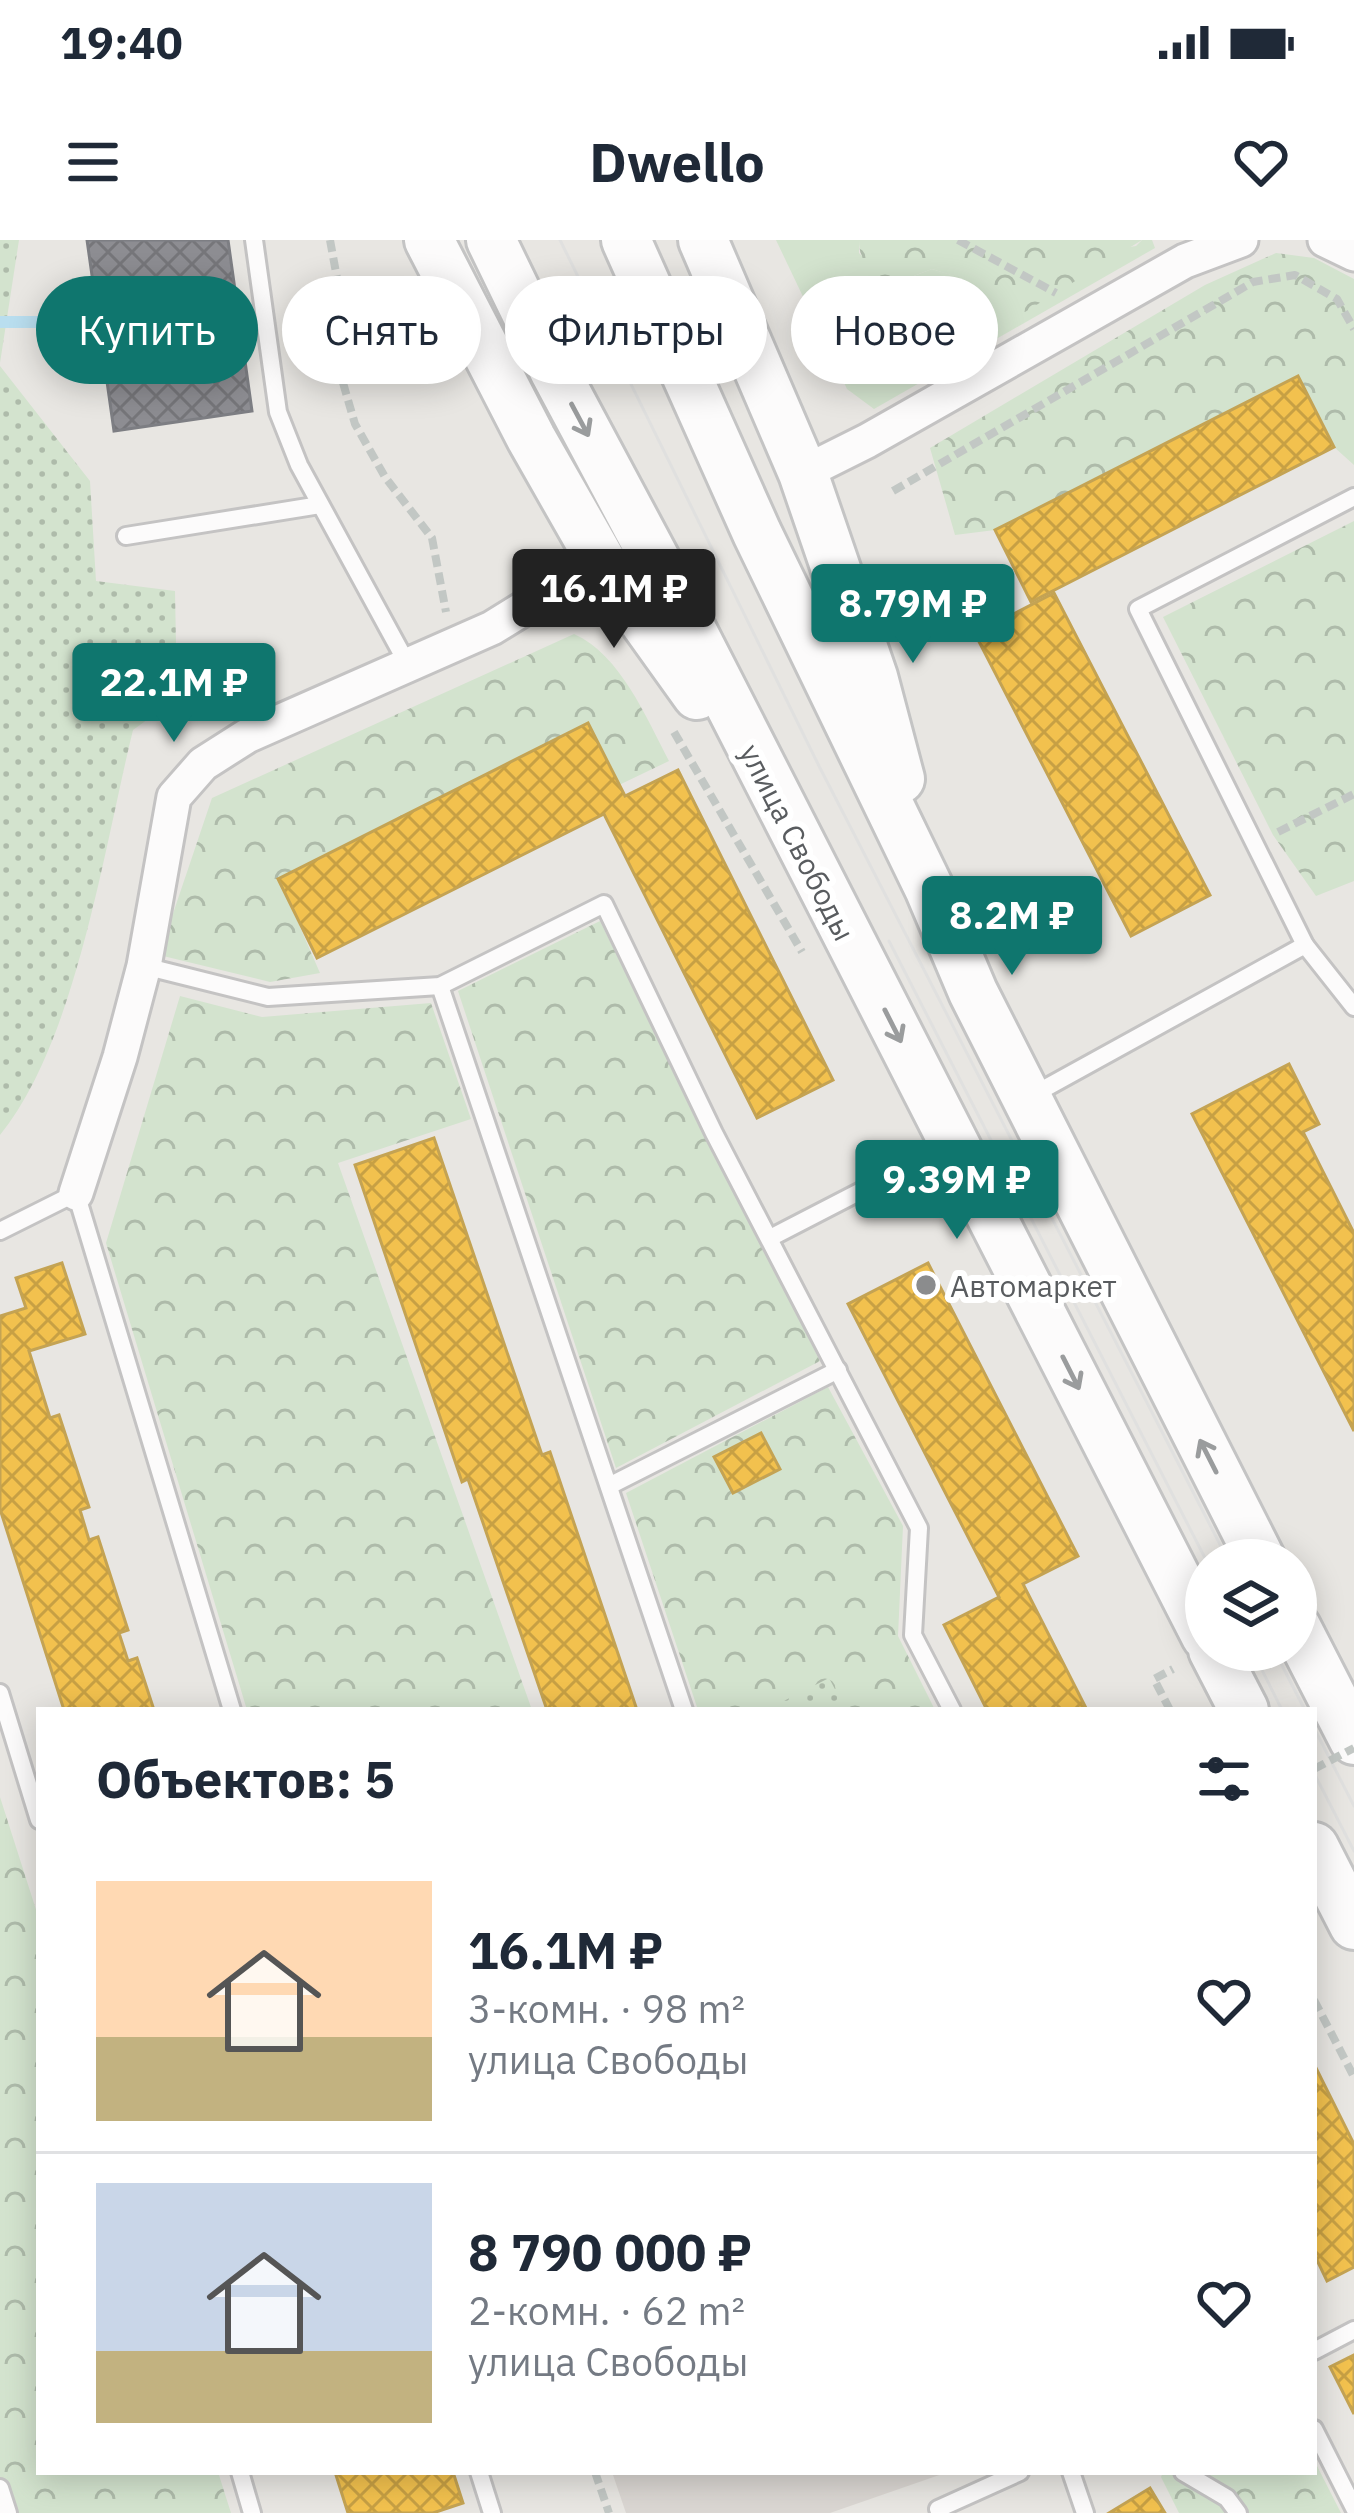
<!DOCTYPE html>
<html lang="ru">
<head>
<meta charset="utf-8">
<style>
  :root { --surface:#fff; --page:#f6f6f7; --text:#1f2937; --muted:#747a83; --line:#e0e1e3; --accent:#0f766e }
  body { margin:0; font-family:"IBM Plex Sans",sans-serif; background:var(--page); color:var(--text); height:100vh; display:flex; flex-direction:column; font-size:45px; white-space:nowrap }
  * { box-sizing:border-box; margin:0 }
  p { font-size:39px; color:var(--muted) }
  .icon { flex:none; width:66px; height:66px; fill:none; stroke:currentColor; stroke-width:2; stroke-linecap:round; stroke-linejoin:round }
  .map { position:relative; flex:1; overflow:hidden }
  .side { position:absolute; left:36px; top:1467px; width:1281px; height:768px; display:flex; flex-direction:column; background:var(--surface); border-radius:0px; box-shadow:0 6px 30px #0003 }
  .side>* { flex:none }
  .top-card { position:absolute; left:36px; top:36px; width:1284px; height:108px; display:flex; gap:24px }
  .tools { position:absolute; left:1185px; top:1299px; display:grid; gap:24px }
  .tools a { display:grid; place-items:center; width:132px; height:132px; border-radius:50%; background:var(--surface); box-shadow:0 6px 30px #0003; font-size:60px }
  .price { position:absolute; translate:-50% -102px; padding:0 27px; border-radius:12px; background:var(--accent); color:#fff; font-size:39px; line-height:78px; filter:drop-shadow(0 3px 6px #0008) }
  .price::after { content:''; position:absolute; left:50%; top:72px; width:36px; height:27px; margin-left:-18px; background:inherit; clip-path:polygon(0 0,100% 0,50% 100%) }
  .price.on { background:#222; color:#fff }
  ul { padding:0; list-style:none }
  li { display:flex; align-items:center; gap:36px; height:300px; padding:0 60px }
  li+li { border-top:3px solid var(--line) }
  li span { display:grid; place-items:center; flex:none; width:336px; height:240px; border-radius:0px; color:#555 }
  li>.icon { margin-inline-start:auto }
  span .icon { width:144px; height:144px; fill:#fffc; stroke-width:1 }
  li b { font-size:51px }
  h2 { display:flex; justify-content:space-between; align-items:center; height:144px; padding:0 60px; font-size:51px }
  .pill { padding:0 42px; border-radius:54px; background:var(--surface); box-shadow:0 6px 30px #0003; font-size:42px; line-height:108px }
  .pill.on { background:var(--accent); color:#fff }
  .status { display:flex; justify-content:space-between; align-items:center; height:84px; padding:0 60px; background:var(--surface); direction:ltr }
  .status svg { height:33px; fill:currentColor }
  header { display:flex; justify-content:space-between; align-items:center; height:156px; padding:0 60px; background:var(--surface); font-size:54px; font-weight:800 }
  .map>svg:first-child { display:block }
  .education { fill:#dad6d2 }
  .grass { fill:#d3e3ce }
  .forest { fill:url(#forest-crowns) }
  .park { fill:url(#park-dots) }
  .homes { fill:url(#homes-cross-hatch); stroke:#c4a353; stroke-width:3 }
  .industry { fill:url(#industry-cross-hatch); stroke:#7d7e83; stroke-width:3 }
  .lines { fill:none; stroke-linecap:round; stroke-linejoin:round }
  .stream { stroke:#b9deef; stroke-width:12 }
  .service-casing { stroke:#c4c3c3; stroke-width:22 }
  .minor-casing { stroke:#c4c3c3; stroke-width:39 }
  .secondary-casing { stroke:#c4c4c4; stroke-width:54 }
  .path { stroke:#c2c7c4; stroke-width:8; stroke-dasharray:12 6; stroke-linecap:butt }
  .service { stroke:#fcfbfb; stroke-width:16 }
  .minor { stroke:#fcfbfb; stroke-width:33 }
  .secondary { stroke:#fcfbfb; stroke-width:48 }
  .tram { stroke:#e0e0df; stroke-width:3 }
  .path-bridge { stroke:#c2c7c4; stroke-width:8; stroke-dasharray:12 6; stroke-linecap:butt }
  .oneway { stroke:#9a9c9d }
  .poi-dot { fill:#8b8c8d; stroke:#fff; stroke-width:4.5 }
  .labels { text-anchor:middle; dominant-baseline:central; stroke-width:12; stroke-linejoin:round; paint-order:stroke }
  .street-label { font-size:30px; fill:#595c5f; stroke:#fff }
  .poi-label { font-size:30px; fill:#595c5f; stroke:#fff; text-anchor:start }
</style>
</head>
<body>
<div class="status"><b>19:40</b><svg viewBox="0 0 49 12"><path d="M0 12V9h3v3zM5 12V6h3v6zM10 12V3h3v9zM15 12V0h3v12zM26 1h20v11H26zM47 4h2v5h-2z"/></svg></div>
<header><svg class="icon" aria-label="menu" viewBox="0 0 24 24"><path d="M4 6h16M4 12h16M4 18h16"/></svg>Dwello<svg class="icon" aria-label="heart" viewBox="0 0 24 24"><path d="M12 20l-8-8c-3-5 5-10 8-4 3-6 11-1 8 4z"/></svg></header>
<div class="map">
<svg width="1354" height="2273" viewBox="0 0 1354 2273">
  <defs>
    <pattern id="forest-crowns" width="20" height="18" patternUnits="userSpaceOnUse" patternTransform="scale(3)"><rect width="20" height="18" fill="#d3e3ce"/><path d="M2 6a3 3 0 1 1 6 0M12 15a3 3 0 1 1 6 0" fill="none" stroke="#aebbaa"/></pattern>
    <pattern id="park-dots" width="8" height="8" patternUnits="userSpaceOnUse" patternTransform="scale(3)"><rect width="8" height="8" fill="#d3e3ce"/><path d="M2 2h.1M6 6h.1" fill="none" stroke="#aebbaa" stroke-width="1.8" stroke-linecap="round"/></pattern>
    <pattern id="homes-cross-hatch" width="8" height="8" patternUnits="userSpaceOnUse" patternTransform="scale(3)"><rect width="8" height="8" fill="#f2c14e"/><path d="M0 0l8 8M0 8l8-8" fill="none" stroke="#c7a044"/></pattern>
    <pattern id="industry-cross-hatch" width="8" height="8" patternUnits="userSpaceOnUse" patternTransform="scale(3)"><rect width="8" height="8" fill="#8d8d92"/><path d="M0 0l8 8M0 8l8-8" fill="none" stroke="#76767a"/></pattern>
  </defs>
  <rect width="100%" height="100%" fill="#e8e6e2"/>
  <polygon class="education" points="612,2232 948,2232 830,2273 626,2273"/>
  <polygon class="grass" points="776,0 859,0 859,13 890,45 932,29 955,36 1136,6 1142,0 1152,0 1155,8 874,169 847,149"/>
  <g class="forest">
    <path d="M859 0H1142L994 91 971 99 948 98 935 81 954 36 932 29 890 45C871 34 859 23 859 0Z"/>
    <polygon points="1276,13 1314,18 1354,39 1354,225 1334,207 1297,136 995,290 955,295 930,208 1205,45"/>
    <polygon points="1354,281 1354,641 1316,656 1273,595 1163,377"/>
    <path d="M574 394C620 414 647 479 669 521L619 545 588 484 279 639 320 733 270 742 159 715 212 558Z"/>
    <polygon points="600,681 820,1121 616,1228 458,751"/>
    <polygon points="180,756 262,777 431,763 471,879 338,923 532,1470 247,1470 106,1003"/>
    <polygon points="828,1147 903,1286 898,1396 935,1470 698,1470 626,1253"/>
    <polygon points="0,1557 39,1679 39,2232 218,2232 231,2273 0,2273"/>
    <polygon points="1314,2220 1341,2273 1179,2273 1161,2237 1163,2232 1314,2232"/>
  </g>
  <g class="park">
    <polygon points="0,0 19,0 0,123"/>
    <path d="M0 126 90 241 96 341 175 351 177 458 133 490C104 608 76 802 0 895Z"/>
    <polygon points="829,1438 846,1470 766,1470"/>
  </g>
  <g class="homes">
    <polygon points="1298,136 1334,207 1031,362 995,290"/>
    <polygon points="1054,353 1210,655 1131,696 975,394"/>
    <polygon points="588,483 625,556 678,530 833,840 757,878 604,574 317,718 278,639"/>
    <polygon points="1289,824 1319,884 1303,892 1354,993 1354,1191 1192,874"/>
    <polygon points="434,898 542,1215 550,1212 637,1470 547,1470 468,1239 462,1242 355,925"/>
    <polygon points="62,1023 85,1094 29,1111 50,1178 59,1175 89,1267 80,1270 89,1300 98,1297 128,1390 119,1393 128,1421 137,1418 154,1470 64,1470 0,1269 0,1076 26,1068 16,1038"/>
    <polygon points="928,1023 1078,1316 1023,1344 1087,1470 987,1470 944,1385 999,1357 848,1064"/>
    <polygon points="761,1193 780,1229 733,1253 714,1217"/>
    <polygon points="1314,1824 1354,1904 1354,2027 1327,2041 1314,2014"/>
    <polygon points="1354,2115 1354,2174 1330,2127"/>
    <polygon points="335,2232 453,2232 463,2263 433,2273 348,2273"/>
    <polygon points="1150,2248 1165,2273 1109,2273"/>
  </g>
  <polygon class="industry" points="87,0 228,0 252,171 114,191"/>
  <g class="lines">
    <polyline class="stream" points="0,82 54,82"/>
    <defs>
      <g id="service">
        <polyline points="254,0 278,172 299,225 408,425"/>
        <polyline points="126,296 320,265"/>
        <polyline points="1305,705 1138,369 1354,257"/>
        <polyline points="144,726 268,757 440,746 604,664 714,893 919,1288 913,1395 952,1470"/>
        <polyline points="440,746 684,1470"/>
        <polyline points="1031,856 1305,705 1354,767"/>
        <polyline points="0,991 76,953 232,1470"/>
        <polyline points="770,998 950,905"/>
        <polyline points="609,1246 838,1130"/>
        <polyline points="0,1453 39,1580"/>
        <polyline points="1314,2111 1354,2090"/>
        <polyline points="1314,2189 1354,2268"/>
        <polyline points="240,2232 252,2273"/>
        <polyline points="479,2232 492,2273"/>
        <polyline points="1071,2232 1085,2273"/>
        <polyline points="1183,2232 1227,2258 1238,2273"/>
        <polyline points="0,2248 8,2273"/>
        <polyline points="940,2273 938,2269 1020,2232"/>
      </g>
      <g id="minor">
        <polyline points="1325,0 1354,14"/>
        <polyline points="803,233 867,201 1185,21 1241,0"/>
        <polyline points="76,953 120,817 144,726 174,557 203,524 247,496 492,388 601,321"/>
      </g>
      <g id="secondary">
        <polyline points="429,0 531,198 601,321 697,455"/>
        <polyline points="491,0 555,132 664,336 1206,1396"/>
        <polyline points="626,0 757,293 929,648 973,752 1261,1320"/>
        <polyline points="703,0 803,233 873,437 900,539"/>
        <polyline points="1296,1387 1354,1500"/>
        <polyline points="1213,1410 1244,1470"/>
        <polyline points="1314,1607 1354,1685"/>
      </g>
    </defs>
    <use href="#service" class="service-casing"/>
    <use href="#minor" class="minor-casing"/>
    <use href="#secondary" class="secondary-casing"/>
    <g class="path">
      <polyline points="330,0 337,38 341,136 355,184 385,237 432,298 446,372"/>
      <polyline points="958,0 1056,53"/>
      <polyline points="893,251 1253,42 1295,35 1337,59 1354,89"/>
      <polyline points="674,492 802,712"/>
      <polyline points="1278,592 1354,554"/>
      <polyline points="1170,1470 1154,1439 1173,1429"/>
      <polyline points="1314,1760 1354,1837"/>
      <polyline points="595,2232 609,2273"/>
    </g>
    <use href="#service" class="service"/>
    <use href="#minor" class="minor"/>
    <use href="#secondary" class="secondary"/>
    <g class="tram">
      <polyline points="560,0 819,526 1228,1320"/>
      <polyline points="889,701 1206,1320"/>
      <polyline points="1252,1410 1282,1470"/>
      <polyline points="1274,1410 1305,1470"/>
      <polyline points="1314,1488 1354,1566"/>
      <polyline points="1314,1533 1354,1611"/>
    </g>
    <polyline class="path-bridge" points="1314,1529 1354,1508"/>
  </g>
  <defs><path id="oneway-shaft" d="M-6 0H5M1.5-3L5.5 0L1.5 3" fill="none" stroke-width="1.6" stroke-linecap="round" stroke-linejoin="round" transform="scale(3)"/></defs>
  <g class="oneway">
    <use href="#oneway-shaft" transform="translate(580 180) rotate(62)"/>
    <use href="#oneway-shaft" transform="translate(893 786) rotate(63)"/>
    <use href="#oneway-shaft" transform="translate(1071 1133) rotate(63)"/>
    <use href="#oneway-shaft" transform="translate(1208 1216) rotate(-117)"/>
  </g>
  <circle class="poi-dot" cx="926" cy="1045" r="12"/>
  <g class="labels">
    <g class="street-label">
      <text transform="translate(798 602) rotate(63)">улица Свободы</text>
    </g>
    <g class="poi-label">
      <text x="950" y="1045">Автомаркет</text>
    </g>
  </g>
</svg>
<div class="tools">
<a><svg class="icon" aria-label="layers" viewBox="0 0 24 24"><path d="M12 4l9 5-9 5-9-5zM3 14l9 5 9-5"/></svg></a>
</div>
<b class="price on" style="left:614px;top:411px">16.1M ₽</b>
<b class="price" style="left:913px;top:426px">8.79M ₽</b>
<b class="price" style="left:174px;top:505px">22.1M ₽</b>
<b class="price" style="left:1012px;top:738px">8.2M ₽</b>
<b class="price" style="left:957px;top:1002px">9.39M ₽</b>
<div class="top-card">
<a class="pill on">Купить</a>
<a class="pill">Снять</a>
<a class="pill">Фильтры</a>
<a class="pill">Новое</a>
</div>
<section class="side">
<h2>Объектов: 5<svg class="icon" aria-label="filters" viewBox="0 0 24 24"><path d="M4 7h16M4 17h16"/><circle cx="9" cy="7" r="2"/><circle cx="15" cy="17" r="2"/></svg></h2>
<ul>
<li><span style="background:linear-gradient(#ffd9b3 65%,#c2b280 0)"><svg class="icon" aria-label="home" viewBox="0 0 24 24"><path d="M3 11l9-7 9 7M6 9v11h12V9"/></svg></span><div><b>16.1M ₽</b><p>3-комн. · 98 m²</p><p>улица Свободы</p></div><svg class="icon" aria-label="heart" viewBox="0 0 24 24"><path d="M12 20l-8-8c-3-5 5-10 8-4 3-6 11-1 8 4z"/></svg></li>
<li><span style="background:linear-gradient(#c9d6e8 70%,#c2b280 0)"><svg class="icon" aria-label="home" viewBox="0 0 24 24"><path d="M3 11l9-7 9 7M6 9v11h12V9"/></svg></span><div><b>8 790 000 ₽</b><p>2-комн. · 62 m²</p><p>улица Свободы</p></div><svg class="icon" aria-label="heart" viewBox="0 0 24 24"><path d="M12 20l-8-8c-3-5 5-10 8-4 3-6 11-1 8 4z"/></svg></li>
</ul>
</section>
</div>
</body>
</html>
